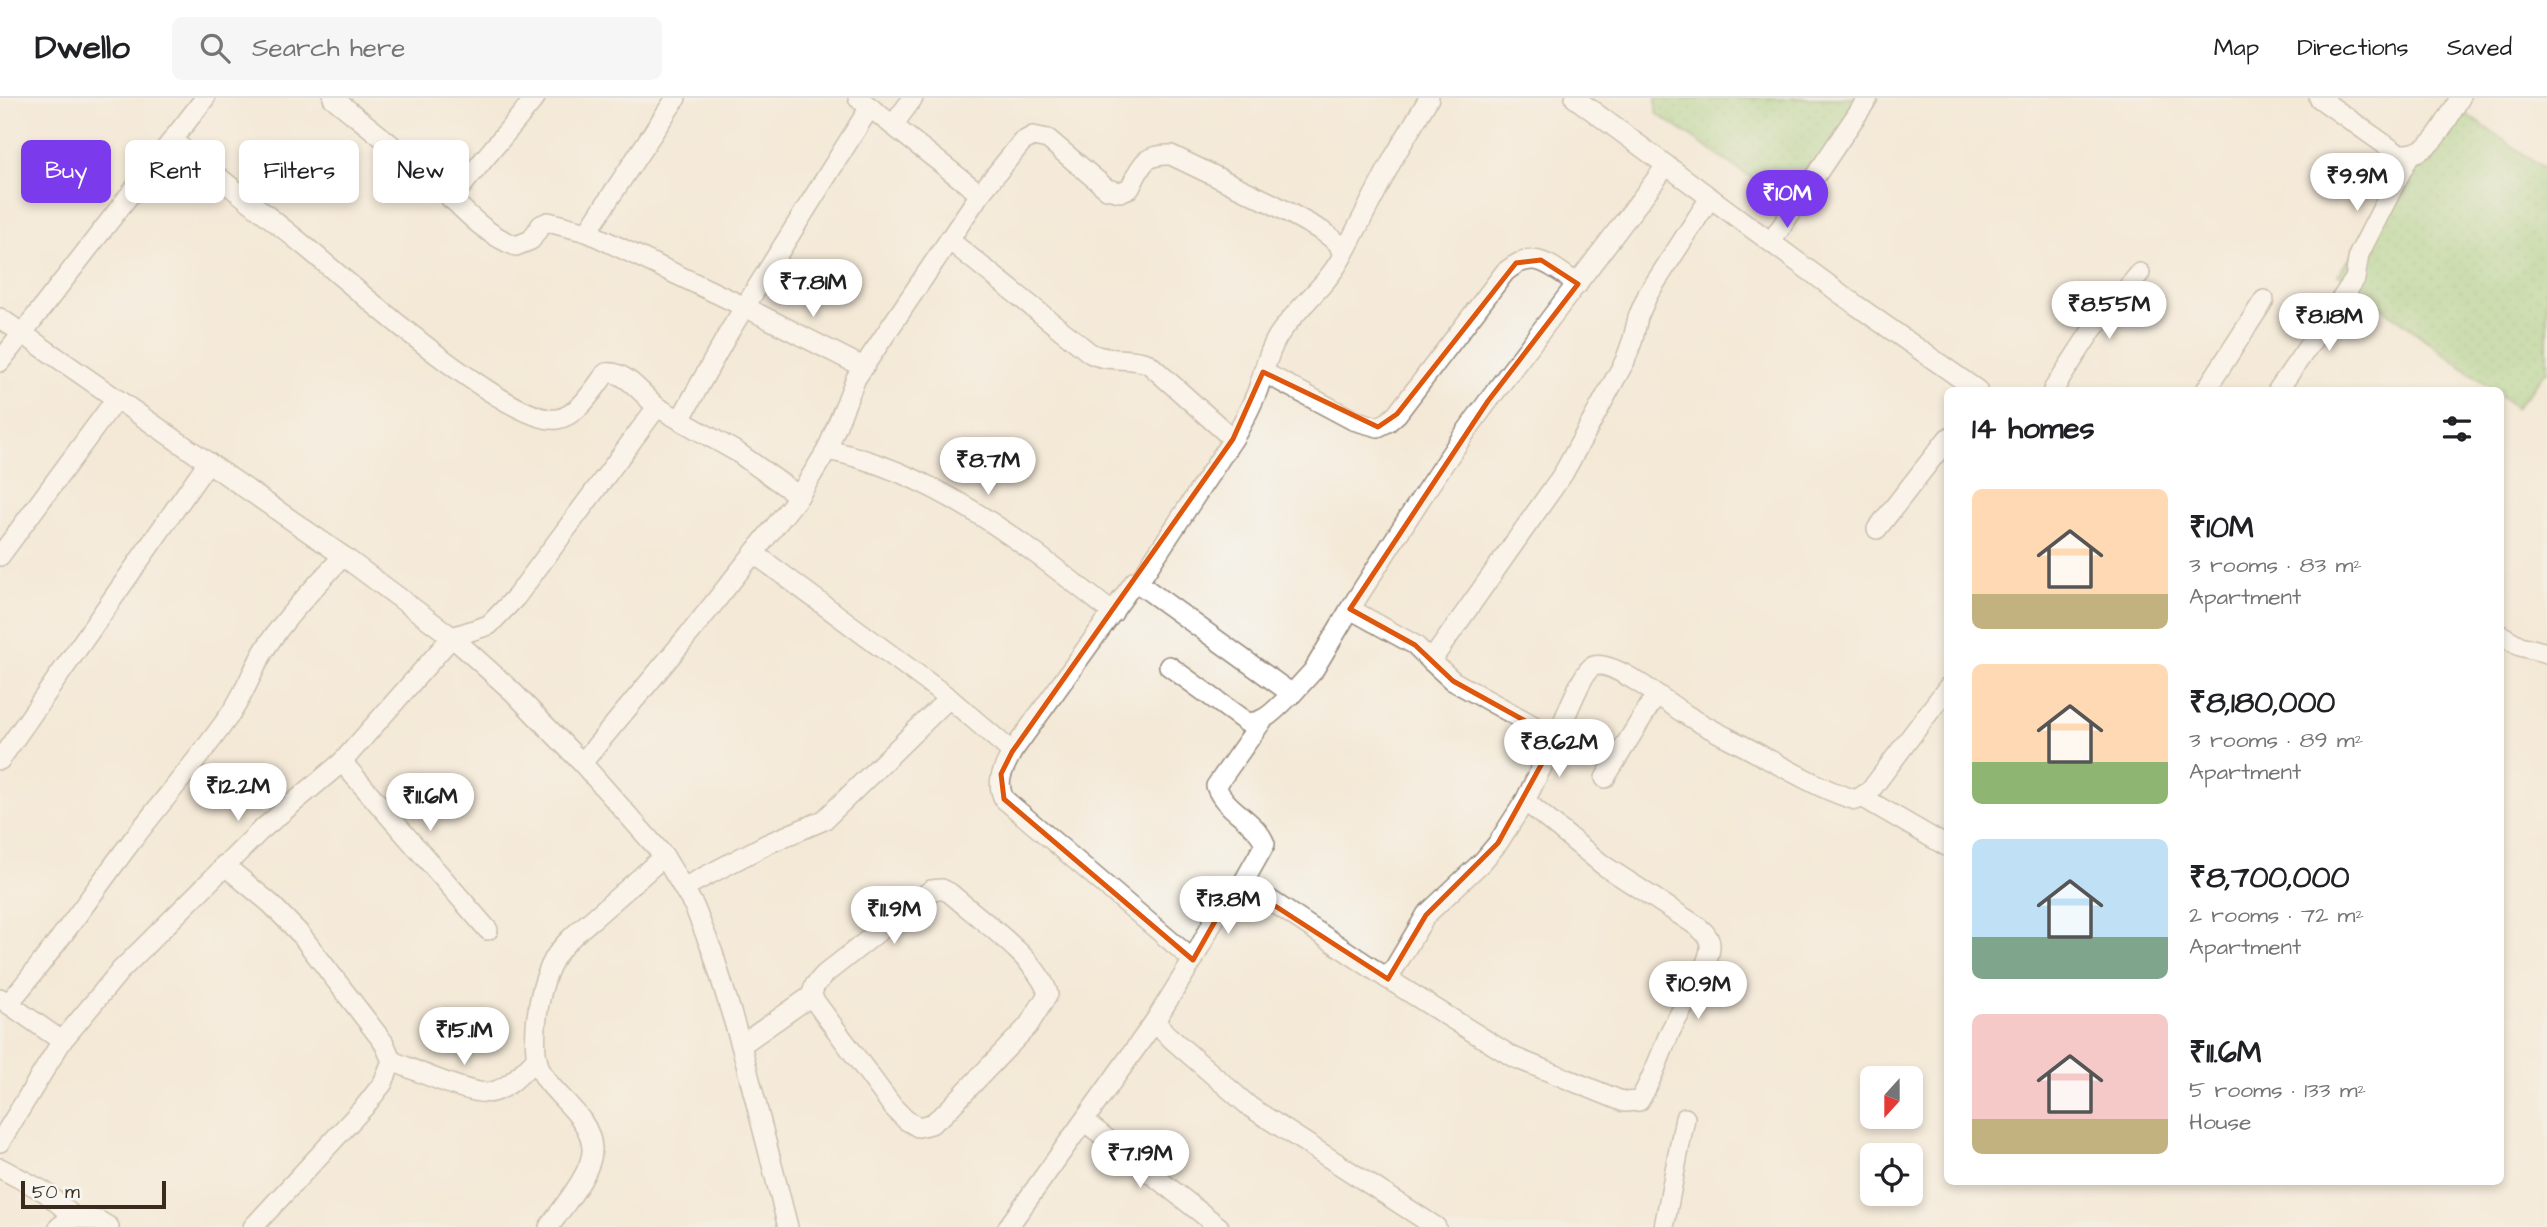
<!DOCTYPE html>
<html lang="en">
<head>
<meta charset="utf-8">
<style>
  :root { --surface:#fff; --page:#f6f6f6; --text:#202124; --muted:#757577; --line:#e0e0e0; --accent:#7c3aed }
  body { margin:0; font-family:"Architects Daughter",sans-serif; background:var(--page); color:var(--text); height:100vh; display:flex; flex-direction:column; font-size:26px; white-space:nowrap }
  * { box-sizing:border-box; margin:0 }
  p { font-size:23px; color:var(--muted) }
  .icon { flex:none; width:38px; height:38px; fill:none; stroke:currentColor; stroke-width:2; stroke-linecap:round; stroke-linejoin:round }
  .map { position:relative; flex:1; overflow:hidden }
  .side { position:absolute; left:1944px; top:289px; width:560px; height:798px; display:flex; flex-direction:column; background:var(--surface); border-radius:10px; box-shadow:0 4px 10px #0003 }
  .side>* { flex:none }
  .banner { position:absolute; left:21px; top:42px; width:665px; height:63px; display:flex; gap:14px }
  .needle { width:46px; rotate:201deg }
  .buttons { position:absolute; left:1860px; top:968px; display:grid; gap:14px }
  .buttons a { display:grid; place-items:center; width:63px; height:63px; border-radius:10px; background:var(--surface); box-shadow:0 4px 10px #0003; font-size:35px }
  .scale { position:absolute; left:21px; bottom:18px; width:145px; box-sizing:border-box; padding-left:7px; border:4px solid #3b2a1e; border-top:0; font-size:19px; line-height:24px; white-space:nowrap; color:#3b2a1e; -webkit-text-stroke:5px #f6f6f2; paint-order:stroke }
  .price { position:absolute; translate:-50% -60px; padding:0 16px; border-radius:24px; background:#fff; color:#222; font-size:23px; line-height:46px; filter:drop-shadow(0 2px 4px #0008) }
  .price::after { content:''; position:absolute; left:50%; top:42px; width:21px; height:16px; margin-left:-10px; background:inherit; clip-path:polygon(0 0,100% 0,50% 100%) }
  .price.active { background:var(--accent); color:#fff }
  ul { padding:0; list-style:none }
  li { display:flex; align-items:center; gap:21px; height:175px; padding:0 28px }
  li span { display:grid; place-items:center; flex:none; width:196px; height:140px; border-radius:10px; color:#555 }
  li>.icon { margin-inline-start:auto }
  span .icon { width:84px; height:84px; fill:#fffc; stroke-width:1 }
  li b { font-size:30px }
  h2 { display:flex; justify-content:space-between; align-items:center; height:84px; padding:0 28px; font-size:30px }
  .chip { padding:0 24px; border-radius:10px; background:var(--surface); box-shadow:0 4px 10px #0003; font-size:24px; line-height:63px }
  .chip.active { background:var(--accent); color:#fff }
  header { display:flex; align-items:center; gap:42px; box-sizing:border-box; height:98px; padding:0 35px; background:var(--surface); border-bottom:2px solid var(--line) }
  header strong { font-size:33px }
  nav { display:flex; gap:38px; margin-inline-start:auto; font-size:24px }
  .search { width:490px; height:63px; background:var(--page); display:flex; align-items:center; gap:18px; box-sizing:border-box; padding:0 24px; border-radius:10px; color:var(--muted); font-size:26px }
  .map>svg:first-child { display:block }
  .park { fill:url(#park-dots); stroke:#6b7c4e; stroke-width:2 }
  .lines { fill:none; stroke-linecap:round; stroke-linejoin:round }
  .street-casing { stroke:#988a7a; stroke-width:22 }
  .street { stroke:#fff; stroke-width:19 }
  .marked { fill:none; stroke:#df570d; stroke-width:5; stroke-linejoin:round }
</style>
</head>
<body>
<header>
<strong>Dwello</strong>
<div class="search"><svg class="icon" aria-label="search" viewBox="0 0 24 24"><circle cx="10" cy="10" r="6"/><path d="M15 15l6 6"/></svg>Search here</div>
<nav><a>Map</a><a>Directions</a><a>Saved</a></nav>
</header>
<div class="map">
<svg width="2547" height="1129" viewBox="0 0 2547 1129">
  <defs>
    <pattern id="park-dots" width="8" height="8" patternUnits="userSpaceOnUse" patternTransform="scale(1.75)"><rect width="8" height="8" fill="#9bce7f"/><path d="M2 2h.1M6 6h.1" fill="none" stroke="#86b16d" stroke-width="1.8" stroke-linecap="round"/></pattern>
  </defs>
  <rect width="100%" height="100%" fill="#f6f6f2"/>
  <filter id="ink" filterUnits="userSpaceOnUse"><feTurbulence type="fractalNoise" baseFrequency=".0143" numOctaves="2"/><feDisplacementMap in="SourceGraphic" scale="14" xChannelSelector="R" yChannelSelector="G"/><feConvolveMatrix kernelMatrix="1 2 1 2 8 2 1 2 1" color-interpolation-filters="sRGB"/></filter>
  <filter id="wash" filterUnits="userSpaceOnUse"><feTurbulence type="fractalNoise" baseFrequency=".00686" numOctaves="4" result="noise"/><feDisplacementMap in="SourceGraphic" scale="28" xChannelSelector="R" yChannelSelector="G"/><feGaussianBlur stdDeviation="1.57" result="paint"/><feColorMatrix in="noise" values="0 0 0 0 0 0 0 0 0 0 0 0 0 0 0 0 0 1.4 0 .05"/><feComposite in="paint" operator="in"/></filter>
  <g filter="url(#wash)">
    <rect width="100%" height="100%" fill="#f4e9d7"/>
    <g class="park">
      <polygon points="1656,0 1869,0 1800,92 1771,93 1656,15"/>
      <polygon points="2460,12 2547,72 2547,272 2516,310 2501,298 2501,292 2493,292 2338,176"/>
    </g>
  </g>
  <g filter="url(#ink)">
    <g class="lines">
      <defs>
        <g id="street">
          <path d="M333 0C364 25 395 49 425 75 455 101 478 134 516 148L531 142 541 127 548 124 587 134 745 209 863 269"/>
          <polyline points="858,0 980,96"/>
          <polyline points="1575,0 1856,207 1977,292"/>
          <path d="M2319 0 2397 55C2430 63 2445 24 2460 0"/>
          <polyline points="893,27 913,0"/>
          <path d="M173 43C217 78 262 113 306 149 347 183 509 328 557 321 578 318 594 291 606 275 625 272 643 297 657 309"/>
          <polyline points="451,101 535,0"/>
          <polyline points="587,134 676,0"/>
          <path d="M949 142 1090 255C1109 265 1130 258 1149 266L1233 341"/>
          <polyline points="1771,144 1868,0"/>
          <polyline points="1343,157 1394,59 1429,0"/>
          <polyline points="0,220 343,458 452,539 512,593 582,665 664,758 694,808 713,855 741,947 788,1129"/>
          <polyline points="0,264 205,0"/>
          <path d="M1263 274 1353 322 1378 329 1388 324 1397 316 1505 174C1535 149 1550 168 1578 186"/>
          <polyline points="2053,292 2092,232 2140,175"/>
          <polyline points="2206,292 2264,202"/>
          <polyline points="2278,292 2355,181 2359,156 2409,58"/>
          <polyline points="680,322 737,354 799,398"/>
          <path d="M827 352C937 374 1027 448 1113 515"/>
          <polyline points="1877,431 1948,340"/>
          <polyline points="755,456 949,600 1012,654"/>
          <polyline points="0,458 116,301"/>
          <path d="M1350 511C1395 441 1439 369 1489 302 1547 224 1607 147 1666 68"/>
          <polyline points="2501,537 2520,548 2547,555"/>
          <path d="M1431 563 1453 583 1556 640C1563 626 1581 576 1592 569 1609 558 1669 606 1685 616 1710 632 1738 644 1764 659 1793 674 1824 693 1856 702L1870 693 1948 589"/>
          <path d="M1169 568 1246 624C1265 627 1278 608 1292 596"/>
          <polyline points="0,662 208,364"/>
          <polyline points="342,664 488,832"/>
          <path d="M582 665 695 529 799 398 827 352 856 280 980 96 1022 44 1033 38 1048 41 1107 91 1120 94 1130 90C1142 67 1143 56 1171 57L1273 106 1322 133 1338 145 1343 157C1327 188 1297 209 1278 238 1267 256 1264 275 1257 294 1251 309 1243 324 1235 338L1138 485"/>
          <polyline points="1605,680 1656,597"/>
          <polyline points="1862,699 1948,749"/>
          <polyline points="1525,703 1556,640"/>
          <polyline points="224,767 271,806 301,837 384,945 392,963 383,985 366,1007 253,1129"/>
          <polyline points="683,790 767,746 824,722 949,600"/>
          <path d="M1238 794 1252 793 1270 802 1388 881 1513 959 1624 1004 1639 1003C1653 981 1660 957 1670 934 1679 914 1712 867 1710 846 1709 837 1701 831 1694 826L1603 767 1525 703 1498 745 1483 763 1426 817 1388 881"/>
          <path d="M1193 862 1217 816 1227 802 1238 794 1265 746C1255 721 1225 713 1216 688L1262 623"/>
          <polyline points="0,900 62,943"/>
          <path d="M8 906C53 854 90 798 131 744 163 702 198 662 229 618 245 596 253 570 267 548 288 516 317 487 343 458"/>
          <path d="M741 947 811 898 815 887 825 876 931 792 942 791 950 795C977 819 1039 862 1048 896L1028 928 944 1016 931 1026 918 1029 906 1022 893 1009 811 898"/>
          <path d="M392 963C413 971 473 999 492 994 510 990 523 973 536 961"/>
          <polyline points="1084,1023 1219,1129"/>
          <polyline points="0,1044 62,943 120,873 260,733 342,664 452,539 489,527 516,499 657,309 680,322 729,234 870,9"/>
          <polyline points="0,1070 45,1094 74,1119"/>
          <polyline points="59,1129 74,1119 99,1123 109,1129"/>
          <path d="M549 1129C562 1110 594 1073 592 1050 590 1020 560 1002 545 980 534 964 535 946 536 928 538 906 543 881 554 861 563 845 581 831 595 819 618 799 641 779 664 758"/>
          <polyline points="1008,1129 1155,923"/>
          <path d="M1436 1129 1250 1009 1166 936 1155 923 1193 862 1004 701C995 683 1004 670 1012 654L1135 483 1292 596 1313 573 1350 511 1415 547 1431 563 1563 376 1625 263 1633 241 1638 219 1648 196 1710 100"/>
          <polyline points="1664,1129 1685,1020"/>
        </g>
      </defs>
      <use href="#street" class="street-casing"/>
      <use href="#street" class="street"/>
    </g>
  </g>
  <path d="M0 0H2547V1129H0ZM1541 162 1578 186 1488 303 1350 511 1415 547 1453 583 1556 640 1498 745 1426 817 1388 881 1252 793 1227 802 1193 862 1004 701 1001 676 1012 654 1233 341 1263 274 1378 329 1397 316 1516 165Z" fill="#f4e9d7" fill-opacity=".55" fill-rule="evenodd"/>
  <path class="marked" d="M1541 162 1578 186 1488 303 1350 511 1415 547 1453 583 1556 640 1498 745 1426 817 1388 881 1252 793 1227 802 1193 862 1004 701 1001 676 1012 654 1233 341 1263 274 1378 329 1397 316 1516 165Z"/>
</svg>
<div class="buttons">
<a><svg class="needle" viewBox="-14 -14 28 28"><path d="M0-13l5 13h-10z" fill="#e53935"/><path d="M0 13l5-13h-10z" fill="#757577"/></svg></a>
<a><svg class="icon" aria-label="locate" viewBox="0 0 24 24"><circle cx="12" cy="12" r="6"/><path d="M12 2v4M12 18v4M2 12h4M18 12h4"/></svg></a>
</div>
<div class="scale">50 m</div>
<b class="price" style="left:2357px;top:115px">₹9.9M</b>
<b class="price active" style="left:1787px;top:132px">₹10M</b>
<b class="price" style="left:813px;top:221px">₹7.81M</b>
<b class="price" style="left:2109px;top:243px">₹8.55M</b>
<b class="price" style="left:2329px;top:255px">₹8.18M</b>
<b class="price" style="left:988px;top:399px">₹8.7M</b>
<b class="price" style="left:1559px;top:681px">₹8.62M</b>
<b class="price" style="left:238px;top:725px">₹12.2M</b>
<b class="price" style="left:430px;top:735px">₹11.6M</b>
<b class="price" style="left:1228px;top:838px">₹13.8M</b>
<b class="price" style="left:894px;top:848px">₹11.9M</b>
<b class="price" style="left:1698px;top:923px">₹10.9M</b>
<b class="price" style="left:464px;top:969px">₹15.1M</b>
<b class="price" style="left:1140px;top:1092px">₹7.19M</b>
<div class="banner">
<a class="chip active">Buy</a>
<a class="chip">Rent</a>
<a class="chip">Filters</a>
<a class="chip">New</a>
</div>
<section class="side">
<h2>14 homes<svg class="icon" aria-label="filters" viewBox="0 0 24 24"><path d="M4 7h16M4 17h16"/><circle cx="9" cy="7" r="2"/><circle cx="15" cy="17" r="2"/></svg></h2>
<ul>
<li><span style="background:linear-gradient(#ffd9b3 75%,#c2b280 0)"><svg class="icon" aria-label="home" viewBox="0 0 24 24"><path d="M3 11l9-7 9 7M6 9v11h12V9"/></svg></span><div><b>₹10M</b><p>3 rooms · 83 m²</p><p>Apartment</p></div></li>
<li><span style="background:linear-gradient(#ffd9b3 70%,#8fb573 0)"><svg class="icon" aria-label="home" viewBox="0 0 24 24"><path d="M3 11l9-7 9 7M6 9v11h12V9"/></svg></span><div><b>₹8,180,000</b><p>3 rooms · 89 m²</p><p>Apartment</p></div></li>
<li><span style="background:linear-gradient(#bfe0f5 70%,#7fa58c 0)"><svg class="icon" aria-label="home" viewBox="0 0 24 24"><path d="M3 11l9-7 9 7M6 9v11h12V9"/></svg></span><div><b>₹8,700,000</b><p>2 rooms · 72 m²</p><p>Apartment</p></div></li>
<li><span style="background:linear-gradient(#f6c9c9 75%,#c2b280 0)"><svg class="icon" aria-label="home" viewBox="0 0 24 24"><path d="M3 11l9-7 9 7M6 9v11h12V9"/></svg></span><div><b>₹11.6M</b><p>5 rooms · 133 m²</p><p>House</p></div></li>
</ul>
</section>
</div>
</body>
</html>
